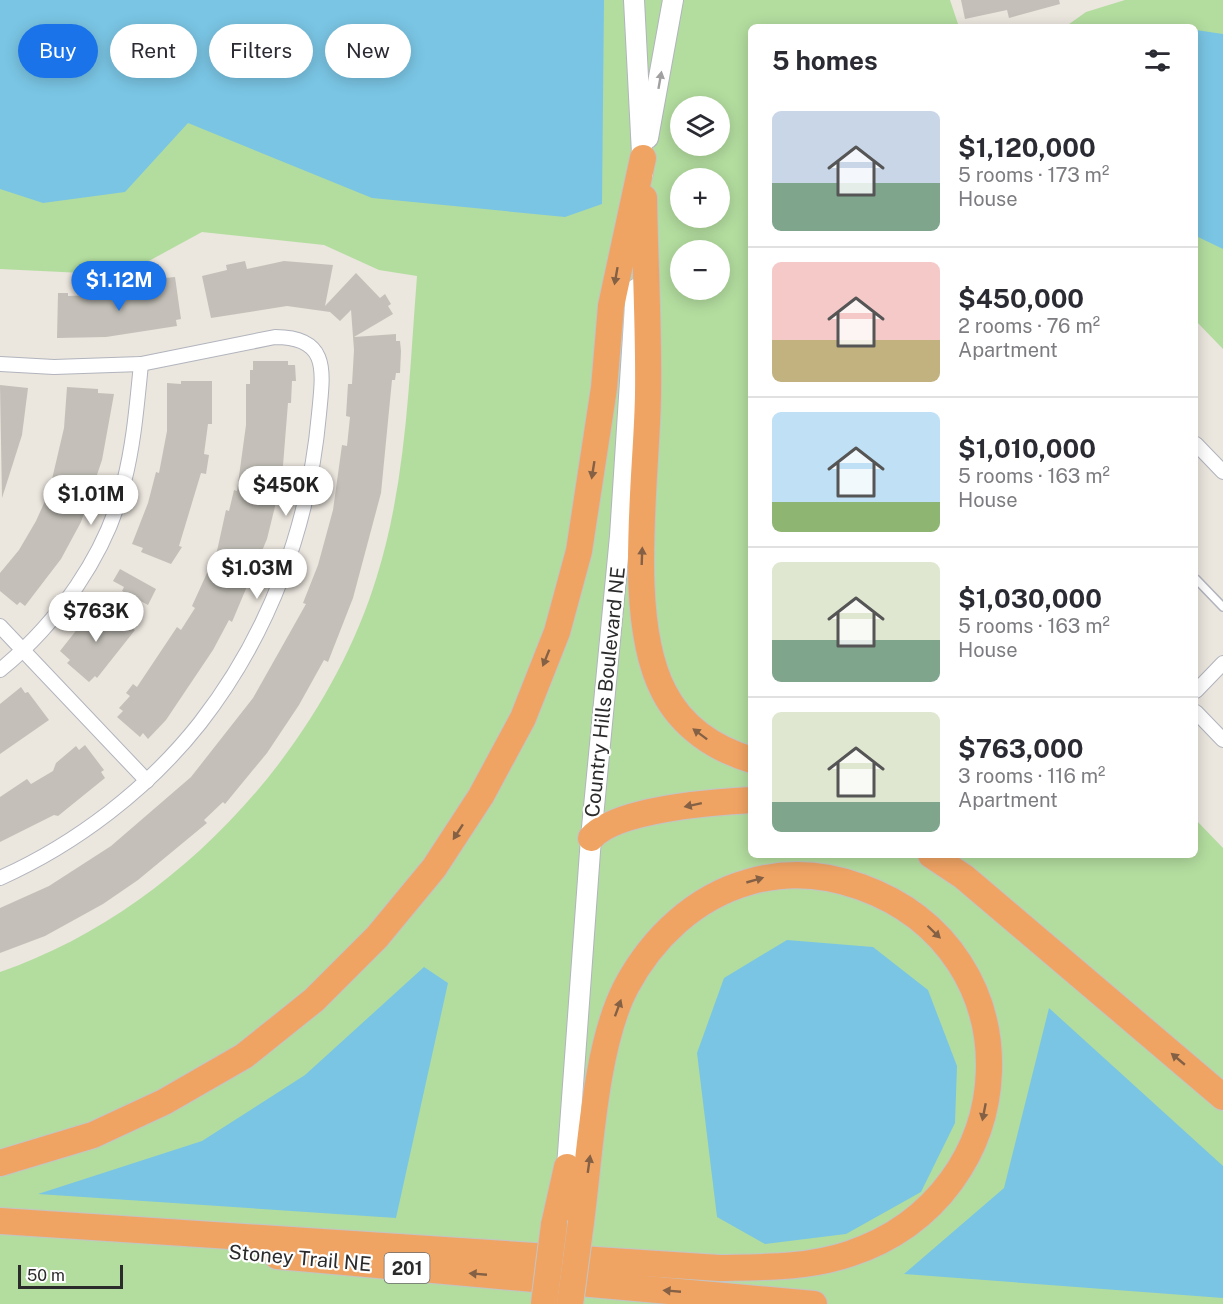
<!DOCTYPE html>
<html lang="en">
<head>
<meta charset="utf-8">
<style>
  :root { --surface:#fff; --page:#f7f7f7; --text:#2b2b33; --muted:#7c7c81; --line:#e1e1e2; --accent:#1a73e8 }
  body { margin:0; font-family:"Public Sans",sans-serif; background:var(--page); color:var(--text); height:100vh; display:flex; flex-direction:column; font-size:22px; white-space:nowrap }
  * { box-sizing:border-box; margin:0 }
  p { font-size:20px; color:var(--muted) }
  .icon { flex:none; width:33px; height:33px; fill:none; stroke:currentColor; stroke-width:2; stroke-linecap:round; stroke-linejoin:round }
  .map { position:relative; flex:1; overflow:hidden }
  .details { position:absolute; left:748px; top:24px; width:450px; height:834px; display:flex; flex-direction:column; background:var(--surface); border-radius:9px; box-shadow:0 3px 15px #0003 }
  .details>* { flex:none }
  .top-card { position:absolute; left:18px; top:24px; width:570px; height:54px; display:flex; gap:12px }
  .controls { position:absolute; left:670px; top:96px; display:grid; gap:12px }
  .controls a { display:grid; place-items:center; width:60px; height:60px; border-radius:50%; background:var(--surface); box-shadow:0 3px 15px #0003; font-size:30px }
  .scale { position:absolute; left:18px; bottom:15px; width:105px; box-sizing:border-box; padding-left:6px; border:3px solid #2b2b2b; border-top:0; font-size:16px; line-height:21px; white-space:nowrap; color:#2b2b2b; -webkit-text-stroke:4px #fff; paint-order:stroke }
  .price { position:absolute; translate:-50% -51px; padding:0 14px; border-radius:21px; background:#fff; color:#222; font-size:20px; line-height:39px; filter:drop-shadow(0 2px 3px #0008) }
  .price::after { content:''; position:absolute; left:50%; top:36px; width:18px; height:14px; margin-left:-9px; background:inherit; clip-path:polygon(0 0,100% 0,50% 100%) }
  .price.current { background:var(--accent); color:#fff }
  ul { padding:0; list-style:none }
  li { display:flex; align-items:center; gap:18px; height:150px; padding:0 24px }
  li+li { border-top:2px solid var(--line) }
  li span { display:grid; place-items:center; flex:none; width:168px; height:120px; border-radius:9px; color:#555 }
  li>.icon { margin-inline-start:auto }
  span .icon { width:72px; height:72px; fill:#fffc; stroke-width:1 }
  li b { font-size:26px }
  h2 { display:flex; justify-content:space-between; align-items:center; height:72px; padding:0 24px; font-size:26px }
  .pill { padding:0 21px; border-radius:27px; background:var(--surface); box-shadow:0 3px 15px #0003; font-size:21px; line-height:54px }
  .pill.current { background:var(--accent); color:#fff }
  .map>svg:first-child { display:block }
  .green { fill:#b3dd9f; fill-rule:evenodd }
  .water { fill:#7ac5e4 }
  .building { fill:#c4c0b9 }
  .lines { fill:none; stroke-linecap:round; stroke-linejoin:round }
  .service-casing { stroke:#b1b4bd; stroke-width:10 }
  .minor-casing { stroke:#b1b4bd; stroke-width:16 }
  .secondary-casing { stroke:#b1b4bd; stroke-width:22 }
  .motorway-casing { stroke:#c4c4c4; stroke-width:28 }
  .service { stroke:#fff; stroke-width:7 }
  .minor { stroke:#fff; stroke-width:14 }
  .secondary { stroke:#fff; stroke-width:20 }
  .motorway { stroke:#f0a464; stroke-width:26 }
  .motorway-bridge-casing { stroke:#c4c4c4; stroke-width:28; stroke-linecap:butt }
  .motorway-bridge { stroke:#f0a464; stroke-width:26 }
  .oneway { fill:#a0a0a0 }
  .oneway2 { fill:#846145 }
  .labels { text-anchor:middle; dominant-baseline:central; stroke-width:4.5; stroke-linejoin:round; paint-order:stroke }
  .shield { fill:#fff; stroke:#6b6b6b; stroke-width:1.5 }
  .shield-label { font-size:18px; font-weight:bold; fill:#2b2b2b }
  .street-label { font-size:20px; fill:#2b2b2b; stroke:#fff }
</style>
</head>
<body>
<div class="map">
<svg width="1223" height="1304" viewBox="0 0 1223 1304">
  <rect width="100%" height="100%" fill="#ebe6de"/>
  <g class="green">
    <path d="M0 0H950L959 27H752V855H1196V820L1223 848V1304H0V972C173 913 324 750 377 576 407 479 409 377 417 276L379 270 324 245 202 232 147 262 103 274 0 269ZM681 106H720V146H681ZM681 178H720V218H681ZM681 250H720V290H681Z"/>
    <polygon points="1125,0 1223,0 1223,349 1196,321 1196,27 1065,27 1086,12"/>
  </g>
  <g class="water">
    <polygon points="0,0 604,0 602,204 565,217 372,198 188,123 125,192 43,203 0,189"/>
    <polygon points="1196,30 1223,34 1223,249 1196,236"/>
    <polygon points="787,940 873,947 928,990 957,1066 955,1123 921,1192 846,1234 765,1244 717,1217 697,1053 724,978"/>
    <polygon points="424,967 448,983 396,1218 38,1194 202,1141 305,1075"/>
    <polygon points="1049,1008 1223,1166 1223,1298 904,1274 1004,1188"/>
  </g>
  <g class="building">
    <polygon points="961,0 1059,0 1060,4 1009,18 1007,10 965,19"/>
    <polygon points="245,261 247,269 284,261 333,265 325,306 356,273 380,298 385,294 391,304 388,306 393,314 354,337 396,334 396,341 400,341 401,351 400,373 396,373 395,380 392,380 381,493 353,598 328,662 324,660 299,705 267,753 225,804 223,802 204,820 207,823 138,880 103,904 45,936 0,953 0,908 49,886 111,846 191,777 253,698 306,604 303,603 318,565 333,510 342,445 347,446 350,417 346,416 348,384 352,384 354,350 351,310 340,321 330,312 287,306 211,318 202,276 227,270 226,265"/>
    <polygon points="165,276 165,278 175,277 181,319 176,320 177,326 106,337 57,338 58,293 68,293 68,296 118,294 118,297 142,294 155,290 153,278"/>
    <polygon points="253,361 288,361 288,365 295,365 296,381 292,381 291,403 288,403 282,478 267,539 232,622 229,620 213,650 166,720 148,739 143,733 140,737 117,717 123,711 119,708 130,696 126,693 133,684 137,687 177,627 181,630 195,608 192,606 217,551 226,510 229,511 234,490 237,491 246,425 246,384 250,384 250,370 253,370"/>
    <polygon points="181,381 212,381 212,424 208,424 204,454 209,455 206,474 201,473 179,546 182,547 171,564 141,552 143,548 132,544 148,503 156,472 159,473 167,431 167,383 181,384"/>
    <polygon points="0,385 28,388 22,435 2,498"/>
    <polygon points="67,387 98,389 98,393 114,394 102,460 81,522 61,559 25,606 20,602 17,605 0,591 0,573 19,550 36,521 49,492 64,428"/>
    <polygon points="120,569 156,589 148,605 122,591 124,587 113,581"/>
    <polygon points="97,604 135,630 97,678 95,676 89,682 67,663 70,660 60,651"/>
    <polygon points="21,687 25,693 28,692 49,720 0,754 0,704"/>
    <polygon points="85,745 104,770 101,772 105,778 58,816 54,815 0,842 0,797 27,779 31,784 53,771 56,763 76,746 79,750"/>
  </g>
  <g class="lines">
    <defs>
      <polyline id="service" points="1196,579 1223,607"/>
      <g id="minor">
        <path d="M0 364 54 367 141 364 275 337C330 337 323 372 319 414 309 526 270 633 200 723 148 789 76 844 0 878"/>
        <polyline points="1196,444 1223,472"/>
        <polyline points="0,626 147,781"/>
        <path d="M0 670C57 624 107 554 124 482 134 443 137 403 141 364"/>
        <polyline points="1196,691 1223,663"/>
        <polyline points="1196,712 1223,740"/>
      </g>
      <g id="secondary">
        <polyline points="634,0 643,173"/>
        <polyline points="648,138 673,0"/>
        <polyline points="566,1181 591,838 620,536 636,289"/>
      </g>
      <g id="motorway">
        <path d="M644 198C645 263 649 329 648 394 647 478 625 618 664 692 682 727 715 749 752 760"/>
        <path d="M591 838C616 809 713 802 752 800"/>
        <polyline points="931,855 964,877 1223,1097"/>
        <polyline points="0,1163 93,1135 164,1102 244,1056 314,1000 377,937 434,868 481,796 523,718 557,632 579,551 604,388 611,306 643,158"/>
        <path d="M0 1221 719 1268C764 1267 807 1268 849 1254 1028 1195 1039 951 861 887 823 873 787 871 749 882 695 897 652 938 626 987 595 1046 590 1154 581 1222"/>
        <polyline points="554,1225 567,1167"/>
        <polyline points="277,1256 814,1304"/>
      </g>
    </defs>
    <use href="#service" class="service-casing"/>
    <use href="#minor" class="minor-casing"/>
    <use href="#secondary" class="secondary-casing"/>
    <use href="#motorway" class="motorway-casing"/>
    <use href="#service" class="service"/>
    <use href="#minor" class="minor"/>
    <use href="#secondary" class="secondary"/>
    <use href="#motorway" class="motorway"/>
    <defs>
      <g id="motorway-bridge">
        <polyline points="544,1304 554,1225"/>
        <polyline points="570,1304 581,1222"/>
      </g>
    </defs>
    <use href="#motorway-bridge" class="motorway-bridge-casing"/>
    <use href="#motorway-bridge" class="motorway-bridge"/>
  </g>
  <defs><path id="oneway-solid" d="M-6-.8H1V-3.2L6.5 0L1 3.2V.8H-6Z" transform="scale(1.5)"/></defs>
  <use class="oneway" href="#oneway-solid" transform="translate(660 80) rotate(-80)"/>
  <g class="oneway2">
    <use href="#oneway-solid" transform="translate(616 276) rotate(100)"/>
    <use href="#oneway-solid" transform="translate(593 470) rotate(99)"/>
    <use href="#oneway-solid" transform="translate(642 556) rotate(-88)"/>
    <use href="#oneway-solid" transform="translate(546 658) rotate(112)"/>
    <use href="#oneway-solid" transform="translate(700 734) rotate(-143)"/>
    <use href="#oneway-solid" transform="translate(693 805) rotate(168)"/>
    <use href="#oneway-solid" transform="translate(458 832) rotate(123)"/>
    <use href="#oneway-solid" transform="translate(755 880) rotate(-16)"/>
    <use href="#oneway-solid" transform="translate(934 932) rotate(44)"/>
    <use href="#oneway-solid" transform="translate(618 1008) rotate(-70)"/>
    <use href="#oneway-solid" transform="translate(1178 1059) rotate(-140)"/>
    <use href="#oneway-solid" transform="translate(984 1112) rotate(101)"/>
    <use href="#oneway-solid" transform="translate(589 1164) rotate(-82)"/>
    <use href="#oneway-solid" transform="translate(478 1274) rotate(-175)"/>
    <use href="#oneway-solid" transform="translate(672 1291) rotate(-175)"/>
  </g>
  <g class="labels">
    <rect class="shield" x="384.5" y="1253" width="45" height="30" rx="4.5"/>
    <g class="shield-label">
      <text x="407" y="1268">201</text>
    </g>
    <g class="street-label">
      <text transform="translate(605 692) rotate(-84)">Country Hills Boulevard NE</text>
      <text transform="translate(300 1258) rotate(5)">Stoney Trail NE</text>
    </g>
  </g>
</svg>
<div class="controls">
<a><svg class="icon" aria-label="layers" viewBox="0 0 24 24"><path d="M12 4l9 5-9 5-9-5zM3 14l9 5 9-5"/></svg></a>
<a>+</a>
<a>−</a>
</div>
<div class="scale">50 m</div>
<b class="price current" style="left:119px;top:312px">$1.12M</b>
<b class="price" style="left:286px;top:517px">$450K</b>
<b class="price" style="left:91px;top:526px">$1.01M</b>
<b class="price" style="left:257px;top:600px">$1.03M</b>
<b class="price" style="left:96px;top:643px">$763K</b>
<div class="top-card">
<a class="pill current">Buy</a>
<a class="pill">Rent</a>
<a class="pill">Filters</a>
<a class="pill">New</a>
</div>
<section class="details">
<h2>5 homes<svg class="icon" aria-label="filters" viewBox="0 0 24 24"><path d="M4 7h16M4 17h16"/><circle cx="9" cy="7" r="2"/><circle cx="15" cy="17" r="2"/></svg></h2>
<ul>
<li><span style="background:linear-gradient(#c9d6e8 60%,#7fa58c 0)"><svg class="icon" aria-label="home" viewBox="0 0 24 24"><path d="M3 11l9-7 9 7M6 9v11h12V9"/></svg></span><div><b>$1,120,000</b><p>5 rooms · 173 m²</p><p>House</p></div></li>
<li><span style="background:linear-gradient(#f6c9c9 65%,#c2b280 0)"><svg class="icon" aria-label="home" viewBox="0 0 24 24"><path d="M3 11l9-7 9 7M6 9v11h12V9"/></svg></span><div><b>$450,000</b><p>2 rooms · 76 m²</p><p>Apartment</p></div></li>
<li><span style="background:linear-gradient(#bfe0f5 75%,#8fb573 0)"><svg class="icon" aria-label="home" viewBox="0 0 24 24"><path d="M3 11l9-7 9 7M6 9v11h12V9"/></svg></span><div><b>$1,010,000</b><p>5 rooms · 163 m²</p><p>House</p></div></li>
<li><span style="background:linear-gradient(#dfe7d0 65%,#7fa58c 0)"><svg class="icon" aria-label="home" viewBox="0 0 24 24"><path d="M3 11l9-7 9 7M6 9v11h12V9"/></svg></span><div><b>$1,030,000</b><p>5 rooms · 163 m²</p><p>House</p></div></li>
<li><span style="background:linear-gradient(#dfe7d0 75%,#7fa58c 0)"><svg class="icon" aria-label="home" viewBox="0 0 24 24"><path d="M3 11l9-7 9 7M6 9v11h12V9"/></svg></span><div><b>$763,000</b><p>3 rooms · 116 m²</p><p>Apartment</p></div></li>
</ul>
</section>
</div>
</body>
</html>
